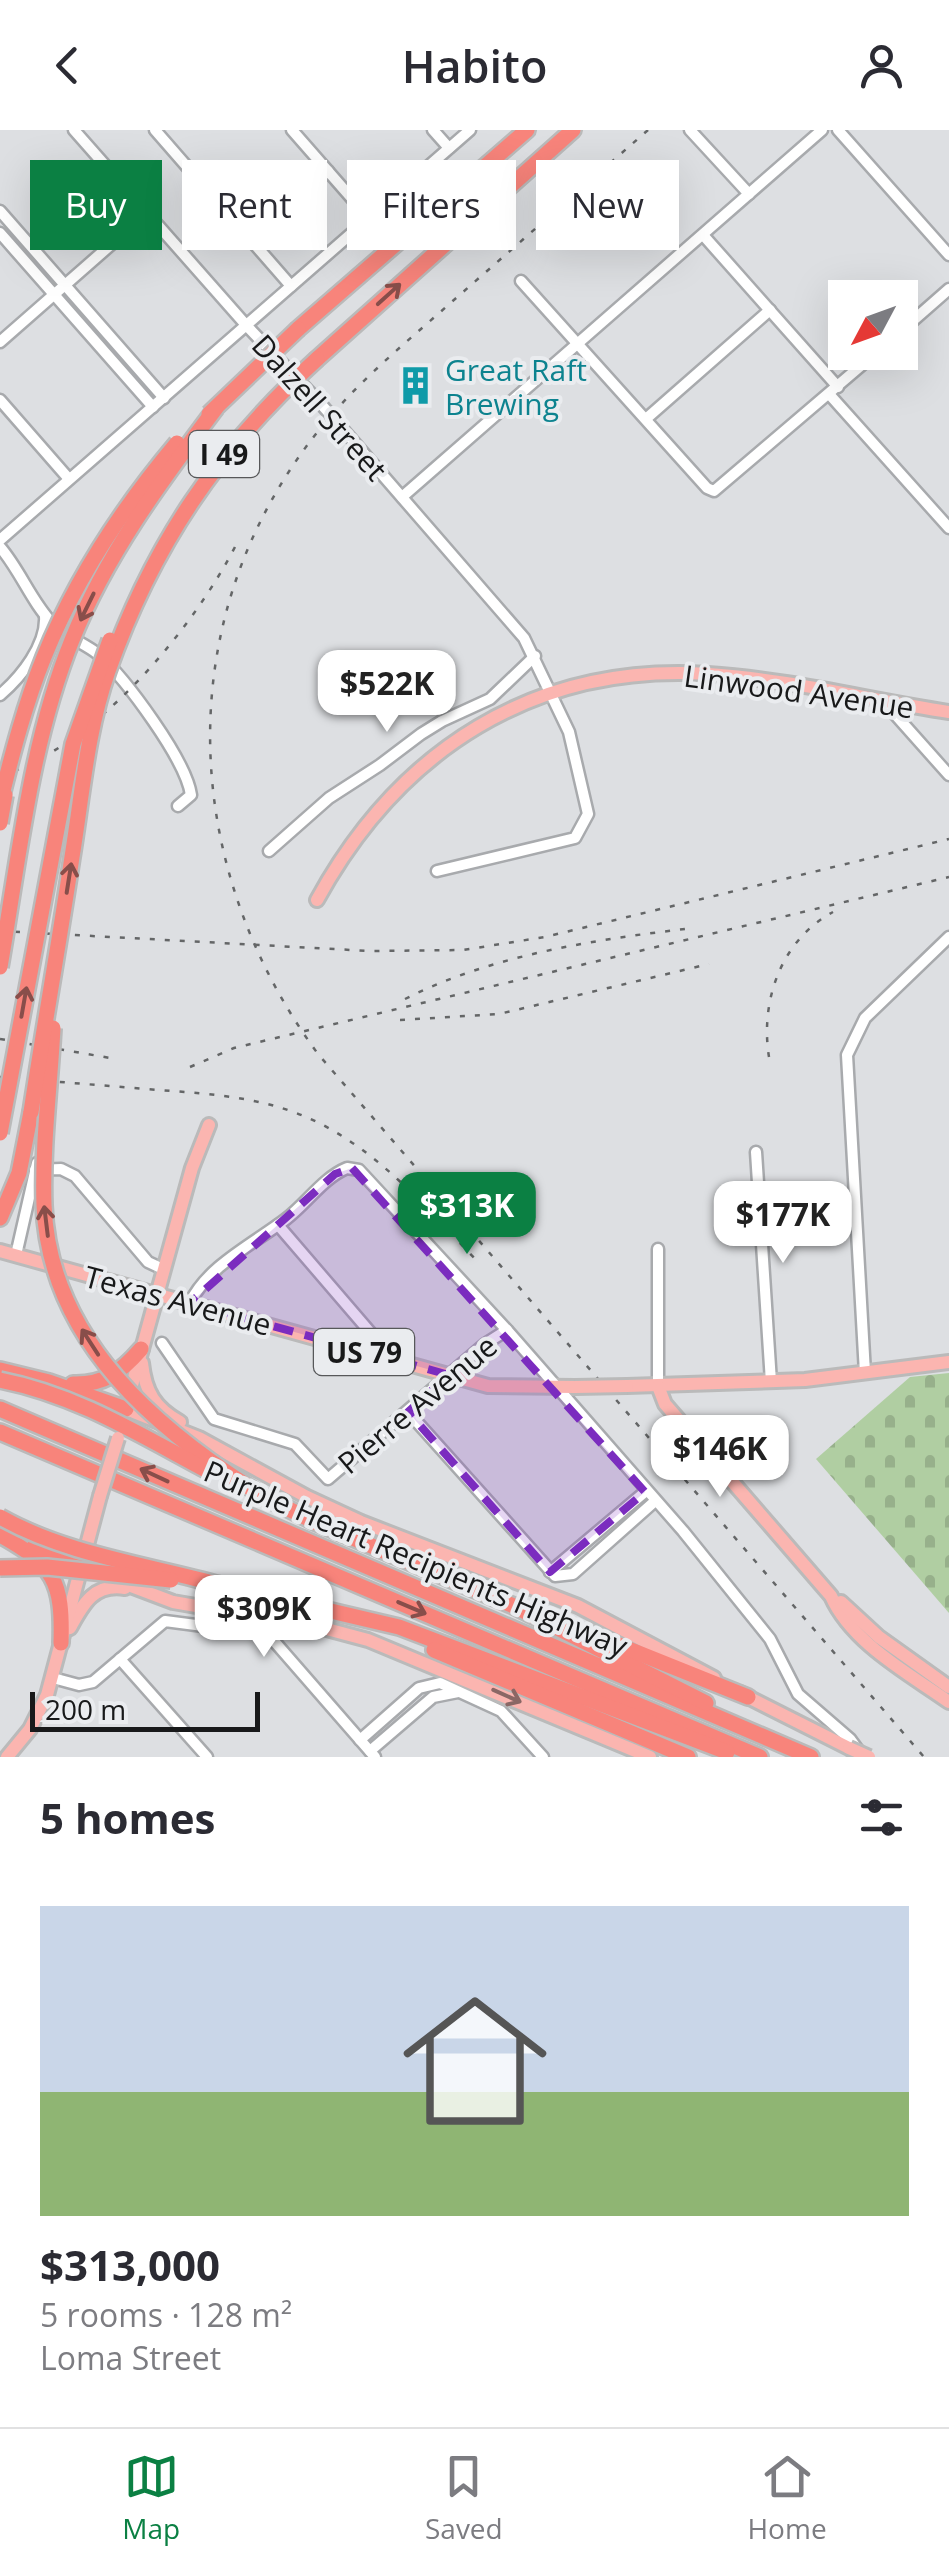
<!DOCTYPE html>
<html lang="en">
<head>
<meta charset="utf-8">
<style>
  :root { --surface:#fff; --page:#f7f7f7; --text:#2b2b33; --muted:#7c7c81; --line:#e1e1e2; --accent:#0b8043 }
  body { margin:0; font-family:"Open Sans",sans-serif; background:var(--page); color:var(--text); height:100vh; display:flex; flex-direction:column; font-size:38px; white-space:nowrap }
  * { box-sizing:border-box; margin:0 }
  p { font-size:32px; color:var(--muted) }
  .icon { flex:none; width:55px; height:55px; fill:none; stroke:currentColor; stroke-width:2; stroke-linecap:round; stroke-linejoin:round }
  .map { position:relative; height:1627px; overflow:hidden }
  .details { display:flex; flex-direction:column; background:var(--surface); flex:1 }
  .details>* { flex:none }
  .top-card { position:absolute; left:30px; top:30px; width:890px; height:90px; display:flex; gap:20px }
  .needle { width:65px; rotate:229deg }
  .fabs { position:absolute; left:828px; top:150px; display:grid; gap:20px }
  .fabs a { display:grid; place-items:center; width:90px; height:90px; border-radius:0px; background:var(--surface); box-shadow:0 10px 40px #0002; font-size:50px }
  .scale { position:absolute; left:30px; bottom:25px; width:230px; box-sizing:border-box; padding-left:10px; border:5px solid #18191a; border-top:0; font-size:28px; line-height:35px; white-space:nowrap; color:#18191a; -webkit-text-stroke:8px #eaecef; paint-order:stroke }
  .price { position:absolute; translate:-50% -85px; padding:0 22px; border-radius:20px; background:#fff; color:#222; font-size:32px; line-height:65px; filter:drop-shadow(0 2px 5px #0008) }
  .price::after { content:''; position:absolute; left:50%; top:60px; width:30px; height:22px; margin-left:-15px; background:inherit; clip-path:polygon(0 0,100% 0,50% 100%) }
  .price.selected { background:var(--accent); color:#fff }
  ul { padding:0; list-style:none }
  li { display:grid; align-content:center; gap:20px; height:530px; padding:0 40px }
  li span { display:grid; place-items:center; height:310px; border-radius:0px; color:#555 }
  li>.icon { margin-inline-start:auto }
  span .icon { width:180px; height:180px; fill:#fffc; stroke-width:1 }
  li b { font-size:42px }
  h2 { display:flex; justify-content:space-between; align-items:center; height:120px; padding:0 40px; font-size:42px }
  .pill { padding:0 35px; border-radius:0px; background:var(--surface); box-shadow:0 10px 40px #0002; font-size:35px; line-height:90px }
  .pill.selected { background:var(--accent); color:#fff }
  header { display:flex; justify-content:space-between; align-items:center; height:130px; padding:0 40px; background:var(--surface); font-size:45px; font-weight:600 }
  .dock { display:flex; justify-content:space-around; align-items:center; height:140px; border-top:2px solid var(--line); background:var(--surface); font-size:28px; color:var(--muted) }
  .dock a { display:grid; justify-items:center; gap:5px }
  .dock .selected { color:var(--accent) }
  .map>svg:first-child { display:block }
  .cemetery { fill:url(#cemetery-stones) }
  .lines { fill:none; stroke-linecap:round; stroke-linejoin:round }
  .minor-casing { stroke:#a8aaad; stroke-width:15 }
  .major-casing { stroke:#bababa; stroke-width:18 }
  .highway-casing { stroke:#bababa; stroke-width:20 }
  .minor { stroke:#fff; stroke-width:10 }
  .major { stroke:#fbb5b0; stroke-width:12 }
  .highway { stroke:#f8847b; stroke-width:15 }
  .rail { stroke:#646667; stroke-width:2.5; stroke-dasharray:5 10; stroke-linecap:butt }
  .major-bridge-casing { stroke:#bababa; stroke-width:18; stroke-linecap:butt }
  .highway-bridge-casing { stroke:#bababa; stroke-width:20; stroke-linecap:butt }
  .major-bridge { stroke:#fbb5b0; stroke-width:12 }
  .highway-bridge { stroke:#f8847b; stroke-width:15 }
  .oneway { stroke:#884e4a }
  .oneway2 { stroke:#8a6765 }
  .marked { fill:#7b2cbf; fill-opacity:0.2; stroke:#7b2cbf; stroke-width:8; stroke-dasharray:20 12; stroke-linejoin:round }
  .labels { text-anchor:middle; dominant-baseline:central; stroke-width:8; stroke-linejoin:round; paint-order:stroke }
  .shield { fill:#eaecef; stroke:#57585a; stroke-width:2.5 }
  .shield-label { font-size:28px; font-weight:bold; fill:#18191a }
  .culture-label { font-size:30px; fill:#0d838f; stroke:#eaecef; text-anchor:start }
  .street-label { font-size:30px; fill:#18191a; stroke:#eaecef }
</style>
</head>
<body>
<header><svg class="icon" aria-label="back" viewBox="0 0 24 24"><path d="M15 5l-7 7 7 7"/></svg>Habito<svg class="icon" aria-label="person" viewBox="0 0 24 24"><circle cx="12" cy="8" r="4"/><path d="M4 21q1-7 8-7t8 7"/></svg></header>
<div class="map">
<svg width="949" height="1627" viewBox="0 0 949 1627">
  <defs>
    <pattern id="cemetery-stones" width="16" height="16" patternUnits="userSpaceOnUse" patternTransform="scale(2.5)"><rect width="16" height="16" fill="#b0cea2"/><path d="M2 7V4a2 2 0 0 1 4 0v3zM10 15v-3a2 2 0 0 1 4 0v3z" fill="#97b08b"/></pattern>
  </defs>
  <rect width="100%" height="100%" fill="#dddfe2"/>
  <polygon class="cemetery" points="949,1243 949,1483 816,1329 910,1247"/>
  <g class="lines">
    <defs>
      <g id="minor">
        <polyline points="74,0 246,195 321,274 524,508 569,602 588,684 575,708 437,741"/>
        <polyline points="155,0 291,156"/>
        <polyline points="292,0 369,88"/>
        <polyline points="433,0 449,18"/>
        <polyline points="690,0 749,64"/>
        <polyline points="838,0 949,125"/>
        <polyline points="0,81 164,268"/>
        <polyline points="0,103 153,277"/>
        <polyline points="703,105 838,257"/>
        <polyline points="251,109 328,41"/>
        <polyline points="521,151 707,358 714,361 877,222"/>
        <polyline points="900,202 949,159"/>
        <polyline points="0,212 147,83"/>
        <polyline points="829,264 949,398"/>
        <polyline points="0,270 69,349"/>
        <polyline points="647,288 770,180"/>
        <polyline points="402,367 822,0"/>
        <polyline points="0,410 470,0"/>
        <path d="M0 417C20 440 32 473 53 494 66 507 84 513 98 524 126 549 186 630 191 665L178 676"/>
        <path d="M0 565C21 547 47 515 45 486"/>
        <polyline points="884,572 949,645"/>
        <polyline points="269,721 329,668 380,635 421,604 442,591 490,569 535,526"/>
        <polyline points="756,1022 771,1252"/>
        <polyline points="35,1040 61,1039 75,1046 148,1132 163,1139"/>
        <polyline points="278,1095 394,1230"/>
        <polyline points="16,1125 37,1033"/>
        <path d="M190 1173C207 1136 255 1113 286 1089 307 1073 323 1048 347 1038L359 1040 507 1200 683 1401 770 1509 798 1564 850 1609 861 1624"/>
        <polyline points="162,1213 214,1289 295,1314 328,1349 485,1214 507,1200"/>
        <polyline points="865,1243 847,925 865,888 949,807"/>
        <polyline points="658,1256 658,1119"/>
        <polyline points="408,1282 555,1446 573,1444 654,1372"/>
        <polyline points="550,1442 645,1362"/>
        <polyline points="120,1529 207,1627"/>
        <polyline points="53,1548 79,1555 93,1552 165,1491 257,1503 274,1511 375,1627"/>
        <polyline points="360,1610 419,1558 440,1553 501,1581 543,1627"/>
        <polyline points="370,1621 433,1567 458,1562"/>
      </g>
      <g id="major">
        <path d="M317 770C399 620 534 533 708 544 789 549 869 570 949 582"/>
        <polyline points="0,1121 488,1256 575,1257"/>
        <path d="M142 1233C145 1262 155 1278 180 1292"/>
        <polyline points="627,1256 805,1250 949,1232"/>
        <path d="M658 1256 665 1274 831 1466C852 1513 908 1543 949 1572"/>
        <polyline points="129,1266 192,1038 209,995"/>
        <polyline points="126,1279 199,1308 307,1367 361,1392 578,1476 714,1548"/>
        <polyline points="107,1447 173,1472 323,1498 368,1510 650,1627"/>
        <polyline points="841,1472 879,1507 949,1557"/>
        <path d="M70 1498C83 1474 94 1453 125 1458"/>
        <polyline points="740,1563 849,1618"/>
        <polyline points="7,1627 30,1599 47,1565 100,1366"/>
      </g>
      <g id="highway">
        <polyline points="298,199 527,0"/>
        <polyline points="317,229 573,0"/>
        <polyline points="0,1088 19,1043 31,982"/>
        <polyline points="0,1240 49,1252 126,1279"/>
        <path d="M73 1254C104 1255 121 1242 141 1219"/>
        <polyline points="0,1279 811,1627"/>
        <polyline points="0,1302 760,1627"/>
        <polyline points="266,1368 315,1392 516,1477 706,1573"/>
        <path d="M0 1405C54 1435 63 1451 61 1513"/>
        <polyline points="33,1418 81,1437"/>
        <polyline points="220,1455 399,1497 727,1622"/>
        <polyline points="591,1504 748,1567"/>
        <polyline points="434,1520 688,1627"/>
      </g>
    </defs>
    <use href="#minor" class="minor-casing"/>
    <use href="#major" class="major-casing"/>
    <use href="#highway" class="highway-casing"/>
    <use href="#minor" class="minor"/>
    <use href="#major" class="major"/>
    <use href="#highway" class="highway"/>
    <g class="rail">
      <path d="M648 0C584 56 519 113 455 169 408 211 358 251 319 300 169 487 179 735 318 924L924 1627"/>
      <path d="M0 646C95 617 193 500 237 413"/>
      <polyline points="0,801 370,821 463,820 545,807 949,709"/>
      <path d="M405 869C490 826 591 810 685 799"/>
      <polyline points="400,890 499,884 709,834"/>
      <polyline points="0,909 116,929"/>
      <path d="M769 927C760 871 781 810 833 782"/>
      <polyline points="190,937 234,918 949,747"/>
      <path d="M0 947C49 951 97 955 146 959 220 965 281 966 345 1008 397 1041 438 1091 480 1134"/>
    </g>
    <defs>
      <g id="major-bridge">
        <polyline points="575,1257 627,1256"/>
        <polyline points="100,1366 118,1308"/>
        <polyline points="849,1618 869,1627"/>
      </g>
      <g id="highway-bridge">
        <polyline points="209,284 298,199"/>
        <path d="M0 673C12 624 25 574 44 527 75 450 124 376 177 313"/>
        <polyline points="0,693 5,665"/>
        <path d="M0 837C19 729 30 614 72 510 106 425 161 351 216 278"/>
        <path d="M53 898C50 956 42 1016 44 1075 49 1211 159 1302 266 1368"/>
        <path d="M31 982C44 897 59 813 72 727 82 666 87 600 108 541 153 414 218 319 317 229"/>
        <polyline points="0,1003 73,614 110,510"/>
        <path d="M0 1250C77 1265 140 1305 208 1341"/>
        <path d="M0 1387C65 1424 148 1435 220 1455"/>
        <polyline points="0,1438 47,1437 171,1450"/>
      </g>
    </defs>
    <use href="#major-bridge" class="major-bridge-casing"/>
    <use href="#highway-bridge" class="highway-bridge-casing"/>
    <use href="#major-bridge" class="major-bridge"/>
    <use href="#highway-bridge" class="highway-bridge"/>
  </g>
  <defs><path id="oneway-shaft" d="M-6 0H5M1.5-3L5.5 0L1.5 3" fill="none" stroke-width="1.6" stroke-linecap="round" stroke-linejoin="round" transform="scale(2.5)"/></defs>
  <g class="oneway">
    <use href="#oneway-shaft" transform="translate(389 164) rotate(-42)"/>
    <use href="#oneway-shaft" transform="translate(87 477) rotate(116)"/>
    <use href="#oneway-shaft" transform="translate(69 748) rotate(-81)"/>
    <use href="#oneway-shaft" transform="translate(24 872) rotate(-80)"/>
    <use href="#oneway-shaft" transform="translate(46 1091) rotate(-97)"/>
    <use href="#oneway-shaft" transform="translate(90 1212) rotate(-123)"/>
    <use href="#oneway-shaft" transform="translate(154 1345) rotate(-155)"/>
    <use href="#oneway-shaft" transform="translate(412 1478) rotate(23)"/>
  </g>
  <use class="oneway2" href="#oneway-shaft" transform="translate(507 1566) rotate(24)"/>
  <path class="marked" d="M352 1038 645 1362 550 1442 408 1282 449 1245 190 1173 335 1044Z"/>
  <defs>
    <symbol id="building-bare" viewBox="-9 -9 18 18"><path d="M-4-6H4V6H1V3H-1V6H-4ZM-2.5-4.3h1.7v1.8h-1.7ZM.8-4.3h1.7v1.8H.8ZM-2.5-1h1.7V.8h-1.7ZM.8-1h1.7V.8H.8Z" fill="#0f9aa8" stroke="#eaecef" stroke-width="2.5" paint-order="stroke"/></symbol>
  </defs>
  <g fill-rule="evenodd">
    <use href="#building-bare" x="388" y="228" width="55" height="55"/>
  </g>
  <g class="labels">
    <g class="shield">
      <rect x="189" y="301" width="70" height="46" rx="8"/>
      <rect x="314" y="1199" width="100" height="46" rx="8"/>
    </g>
    <g class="shield-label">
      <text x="224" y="324">I 49</text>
      <text x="364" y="1222">US 79</text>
    </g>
    <g class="culture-label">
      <text x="445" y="239">Great Raft<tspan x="445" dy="34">Brewing</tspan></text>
    </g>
    <g class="street-label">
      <text transform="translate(320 277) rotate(48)">Dalzell Street</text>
      <text transform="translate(799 561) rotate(8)">Linwood Avenue</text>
      <text transform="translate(178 1170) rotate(15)">Texas Avenue</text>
      <text transform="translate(417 1274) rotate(-40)">Pierre Avenue</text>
      <text transform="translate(416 1428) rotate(23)">Purple Heart Recipients Highway</text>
    </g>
  </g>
</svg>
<div class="fabs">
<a><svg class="needle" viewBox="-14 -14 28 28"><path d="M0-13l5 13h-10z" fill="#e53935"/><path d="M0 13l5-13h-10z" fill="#7c7c81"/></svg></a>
</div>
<div class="scale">200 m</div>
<b class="price" style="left:387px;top:605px">$522K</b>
<b class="price selected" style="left:467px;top:1127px">$313K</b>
<b class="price" style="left:783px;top:1136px">$177K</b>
<b class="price" style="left:720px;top:1370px">$146K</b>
<b class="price" style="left:264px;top:1530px">$309K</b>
<div class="top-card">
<a class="pill selected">Buy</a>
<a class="pill">Rent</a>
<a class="pill">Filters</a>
<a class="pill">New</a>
</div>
</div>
<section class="details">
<h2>5 homes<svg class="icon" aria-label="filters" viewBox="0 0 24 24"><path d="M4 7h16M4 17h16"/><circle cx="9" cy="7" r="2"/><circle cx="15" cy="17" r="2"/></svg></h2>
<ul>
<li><span style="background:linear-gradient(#c9d6e8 60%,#8fb573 0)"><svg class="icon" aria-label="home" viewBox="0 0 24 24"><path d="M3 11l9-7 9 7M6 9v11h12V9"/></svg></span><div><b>$313,000</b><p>5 rooms · 128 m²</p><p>Loma Street</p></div></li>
</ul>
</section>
<nav class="dock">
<a class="selected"><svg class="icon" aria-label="map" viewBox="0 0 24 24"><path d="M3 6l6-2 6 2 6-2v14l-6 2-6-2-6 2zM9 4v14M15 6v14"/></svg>Map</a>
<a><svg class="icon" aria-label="saved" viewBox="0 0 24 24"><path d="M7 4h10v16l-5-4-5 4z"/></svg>Saved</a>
<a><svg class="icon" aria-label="home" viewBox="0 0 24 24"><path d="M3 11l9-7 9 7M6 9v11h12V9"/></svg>Home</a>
</nav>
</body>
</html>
